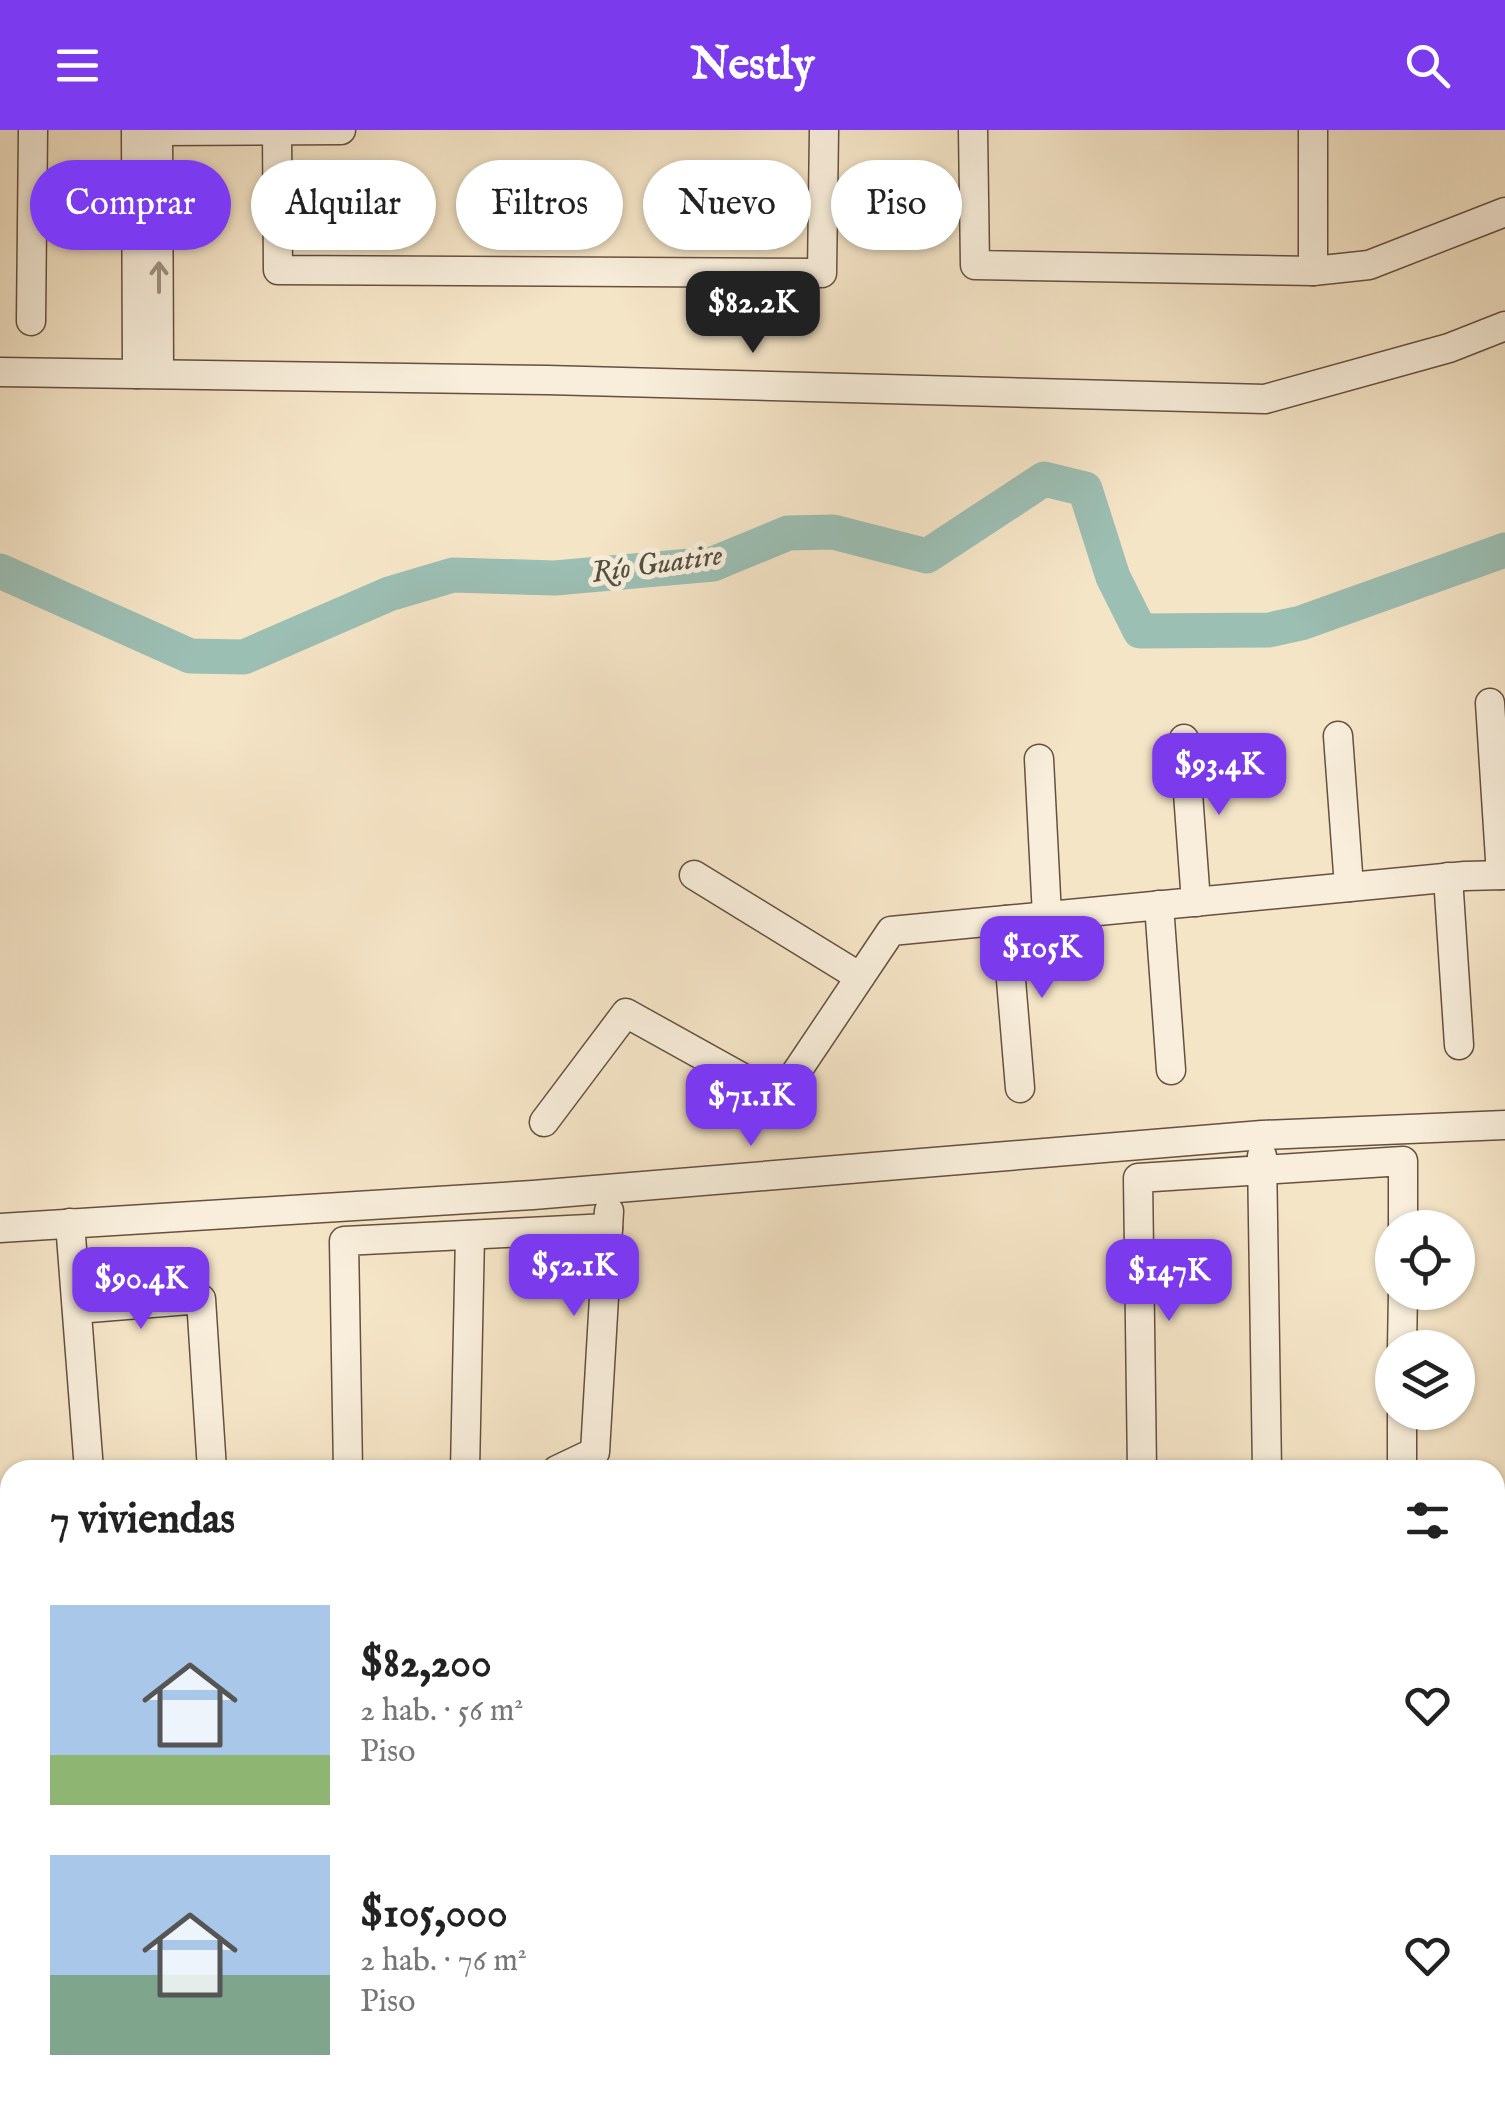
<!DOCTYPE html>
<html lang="es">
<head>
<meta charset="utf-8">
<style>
  :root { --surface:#fff; --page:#f2f2f2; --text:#222; --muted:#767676; --accent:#7c3aed }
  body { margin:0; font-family:"IM FELL English",serif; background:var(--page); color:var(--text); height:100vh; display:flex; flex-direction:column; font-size:38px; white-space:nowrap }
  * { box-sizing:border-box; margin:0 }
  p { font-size:32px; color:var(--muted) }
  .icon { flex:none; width:55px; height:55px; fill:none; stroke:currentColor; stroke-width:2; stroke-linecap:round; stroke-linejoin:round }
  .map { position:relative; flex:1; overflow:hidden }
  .drawer { position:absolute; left:0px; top:1330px; width:1505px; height:642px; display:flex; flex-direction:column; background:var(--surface); border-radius:30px 30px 0 0; box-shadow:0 2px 8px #0004 }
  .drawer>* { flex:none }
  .hud { position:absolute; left:30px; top:30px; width:1000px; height:90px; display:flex; gap:20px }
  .tools { position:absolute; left:1375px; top:1080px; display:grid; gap:20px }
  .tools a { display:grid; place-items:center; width:100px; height:100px; border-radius:50%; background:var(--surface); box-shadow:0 2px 8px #0004; font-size:50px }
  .price { position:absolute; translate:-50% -85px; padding:0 22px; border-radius:20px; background:var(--accent); color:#fff; font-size:32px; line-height:65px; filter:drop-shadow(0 2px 5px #0008) }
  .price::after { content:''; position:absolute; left:50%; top:60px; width:30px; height:22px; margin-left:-15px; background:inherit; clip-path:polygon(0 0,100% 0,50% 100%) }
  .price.on { background:#222; color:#fff }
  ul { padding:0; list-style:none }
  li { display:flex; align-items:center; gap:30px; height:250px; padding:0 50px }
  li span { display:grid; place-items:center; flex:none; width:280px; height:200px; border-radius:0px; color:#555 }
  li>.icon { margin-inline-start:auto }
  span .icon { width:120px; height:120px; fill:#fffc; stroke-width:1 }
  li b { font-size:42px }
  h2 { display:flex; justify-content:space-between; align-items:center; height:120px; padding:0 50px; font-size:42px }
  .chip { padding:0 35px; border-radius:45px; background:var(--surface); box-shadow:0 2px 8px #0004; font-size:35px; line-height:90px }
  .chip.on { background:var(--accent); color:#fff }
  header { display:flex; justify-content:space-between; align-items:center; height:130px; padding:0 50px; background:var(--accent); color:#fff; font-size:45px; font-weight:800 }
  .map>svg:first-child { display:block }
  .green { fill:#bbc596; stroke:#777254; stroke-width:2.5 }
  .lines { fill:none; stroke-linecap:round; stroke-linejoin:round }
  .river { stroke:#9cbfb4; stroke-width:35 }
  .minor-casing { stroke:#64513f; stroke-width:31 }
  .minor { stroke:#f8eedb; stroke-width:28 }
  .oneway { stroke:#9f9181 }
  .labels { text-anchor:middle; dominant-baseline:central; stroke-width:10; stroke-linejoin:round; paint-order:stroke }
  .water-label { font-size:30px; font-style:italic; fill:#525043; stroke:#f8eedb }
</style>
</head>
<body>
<header><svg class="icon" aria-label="menu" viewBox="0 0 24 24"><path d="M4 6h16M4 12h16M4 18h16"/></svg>Nestly<svg class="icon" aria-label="search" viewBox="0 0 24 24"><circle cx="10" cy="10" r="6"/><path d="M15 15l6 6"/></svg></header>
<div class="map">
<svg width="1505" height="1972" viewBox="0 0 1505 1972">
  <rect width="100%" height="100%" fill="#f5e5c7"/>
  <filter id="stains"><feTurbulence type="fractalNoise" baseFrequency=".002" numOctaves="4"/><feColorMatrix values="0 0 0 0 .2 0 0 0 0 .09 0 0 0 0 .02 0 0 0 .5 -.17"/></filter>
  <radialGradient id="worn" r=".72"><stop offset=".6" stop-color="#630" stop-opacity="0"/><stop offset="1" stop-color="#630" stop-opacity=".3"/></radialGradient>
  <g class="green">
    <polygon points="1505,1674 1505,1972 1340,1972 1345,1963 1495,1962 1495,1680"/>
    <polygon points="162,1962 436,1962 436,1972 160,1972"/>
  </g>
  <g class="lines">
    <polyline class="river" points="0,441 190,526 244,527 389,464 453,445 555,448 713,434 788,403 833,402 927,426 1044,349 1085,359 1113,447 1140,501 1269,500 1301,493 1505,420"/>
    <defs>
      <g id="minor">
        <polyline points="136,0 137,244"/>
        <polyline points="158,0 159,244"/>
        <polyline points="277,0 278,140 822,143 824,0"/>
        <polyline points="973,0 975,135 1313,141 1369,135 1505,82"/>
        <polyline points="1313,0 1313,141"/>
        <polyline points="158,1 341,0"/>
        <polyline points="31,191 33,0"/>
        <polyline points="0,242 547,250 1265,269 1449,218 1505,196"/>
        <polyline points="1490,573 1501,745"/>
        <polyline points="1338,606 1349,757"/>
        <polyline points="1184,609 1196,772"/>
        <polyline points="1039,629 1047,786"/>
        <polyline points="694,745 860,847"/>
        <polyline points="1448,747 1459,915"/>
        <polyline points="1159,775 1171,940"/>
        <polyline points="1006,790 1020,958"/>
        <polyline points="544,992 626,883 779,968 891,801 1465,746 1505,745"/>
        <polyline points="1262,1026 1267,1340"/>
        <polyline points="70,1093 89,1340"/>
        <polyline points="0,1098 533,1065 1262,1005 1505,995"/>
        <polyline points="77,1179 201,1169 212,1340"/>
        <polyline points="1402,1218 1403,1162"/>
        <polyline points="348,1340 344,1111 608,1098"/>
        <polyline points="465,1340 470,1105"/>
        <polyline points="557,1340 595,1322 609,1081"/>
        <polyline points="1142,1340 1138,1048 1403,1031 1403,1098"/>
        <polyline points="1402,1340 1402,1282"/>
        <polyline points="0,1413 1,1441"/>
        <polyline points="1495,1480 1505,1482"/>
        <polyline points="0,1718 10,1716"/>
        <polyline points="0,1934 10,1919"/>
        <polyline points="654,1962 691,1971"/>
        <polyline points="792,1962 792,1972"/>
        <polyline points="1179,1962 1181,1972"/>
        <polyline points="27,1972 30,1962"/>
        <polyline points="141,1972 144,1962"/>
      </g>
    </defs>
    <use href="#minor" class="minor-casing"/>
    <use href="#minor" class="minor"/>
  </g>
  <defs><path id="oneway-shaft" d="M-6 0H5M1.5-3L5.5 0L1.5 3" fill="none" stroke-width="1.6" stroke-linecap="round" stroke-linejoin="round" transform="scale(2.5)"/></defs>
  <use class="oneway" href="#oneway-shaft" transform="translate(159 147) rotate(-90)"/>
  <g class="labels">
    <g class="water-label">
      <text transform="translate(657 435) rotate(-8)">Río Guatire</text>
    </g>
  </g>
  <rect width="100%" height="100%" filter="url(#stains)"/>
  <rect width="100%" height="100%" fill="url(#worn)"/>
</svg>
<div class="tools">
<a><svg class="icon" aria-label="locate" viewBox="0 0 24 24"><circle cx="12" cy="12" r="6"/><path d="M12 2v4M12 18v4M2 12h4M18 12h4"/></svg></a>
<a><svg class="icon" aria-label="layers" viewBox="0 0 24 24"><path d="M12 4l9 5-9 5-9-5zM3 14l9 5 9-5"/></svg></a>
</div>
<b class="price on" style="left:753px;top:226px">$82.2K</b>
<b class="price" style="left:1219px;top:688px">$93.4K</b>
<b class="price" style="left:1042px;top:871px">$105K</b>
<b class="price" style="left:751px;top:1019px">$71.1K</b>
<b class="price" style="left:574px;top:1189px">$52.1K</b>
<b class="price" style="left:1169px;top:1194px">$147K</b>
<b class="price" style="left:141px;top:1202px">$90.4K</b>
<div class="hud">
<a class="chip on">Comprar</a>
<a class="chip">Alquilar</a>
<a class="chip">Filtros</a>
<a class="chip">Nuevo</a>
<a class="chip">Piso</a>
</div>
<section class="drawer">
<h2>7 viviendas<svg class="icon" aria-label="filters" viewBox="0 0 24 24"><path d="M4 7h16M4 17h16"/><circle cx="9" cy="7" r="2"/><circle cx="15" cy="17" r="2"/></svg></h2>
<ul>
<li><span style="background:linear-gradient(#a9c7e8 75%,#8fb573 0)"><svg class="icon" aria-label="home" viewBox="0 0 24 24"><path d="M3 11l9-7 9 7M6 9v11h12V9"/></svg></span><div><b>$82,200</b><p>2 hab. · 56 m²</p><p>Piso</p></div><svg class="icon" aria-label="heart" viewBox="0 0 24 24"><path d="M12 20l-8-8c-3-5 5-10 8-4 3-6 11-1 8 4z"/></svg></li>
<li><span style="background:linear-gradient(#a9c7e8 60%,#7fa58c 0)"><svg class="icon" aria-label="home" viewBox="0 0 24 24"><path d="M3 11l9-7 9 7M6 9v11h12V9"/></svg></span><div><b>$105,000</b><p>2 hab. · 76 m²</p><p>Piso</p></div><svg class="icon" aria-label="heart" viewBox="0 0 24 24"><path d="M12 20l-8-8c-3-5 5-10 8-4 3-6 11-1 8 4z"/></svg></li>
</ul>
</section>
</div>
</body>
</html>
